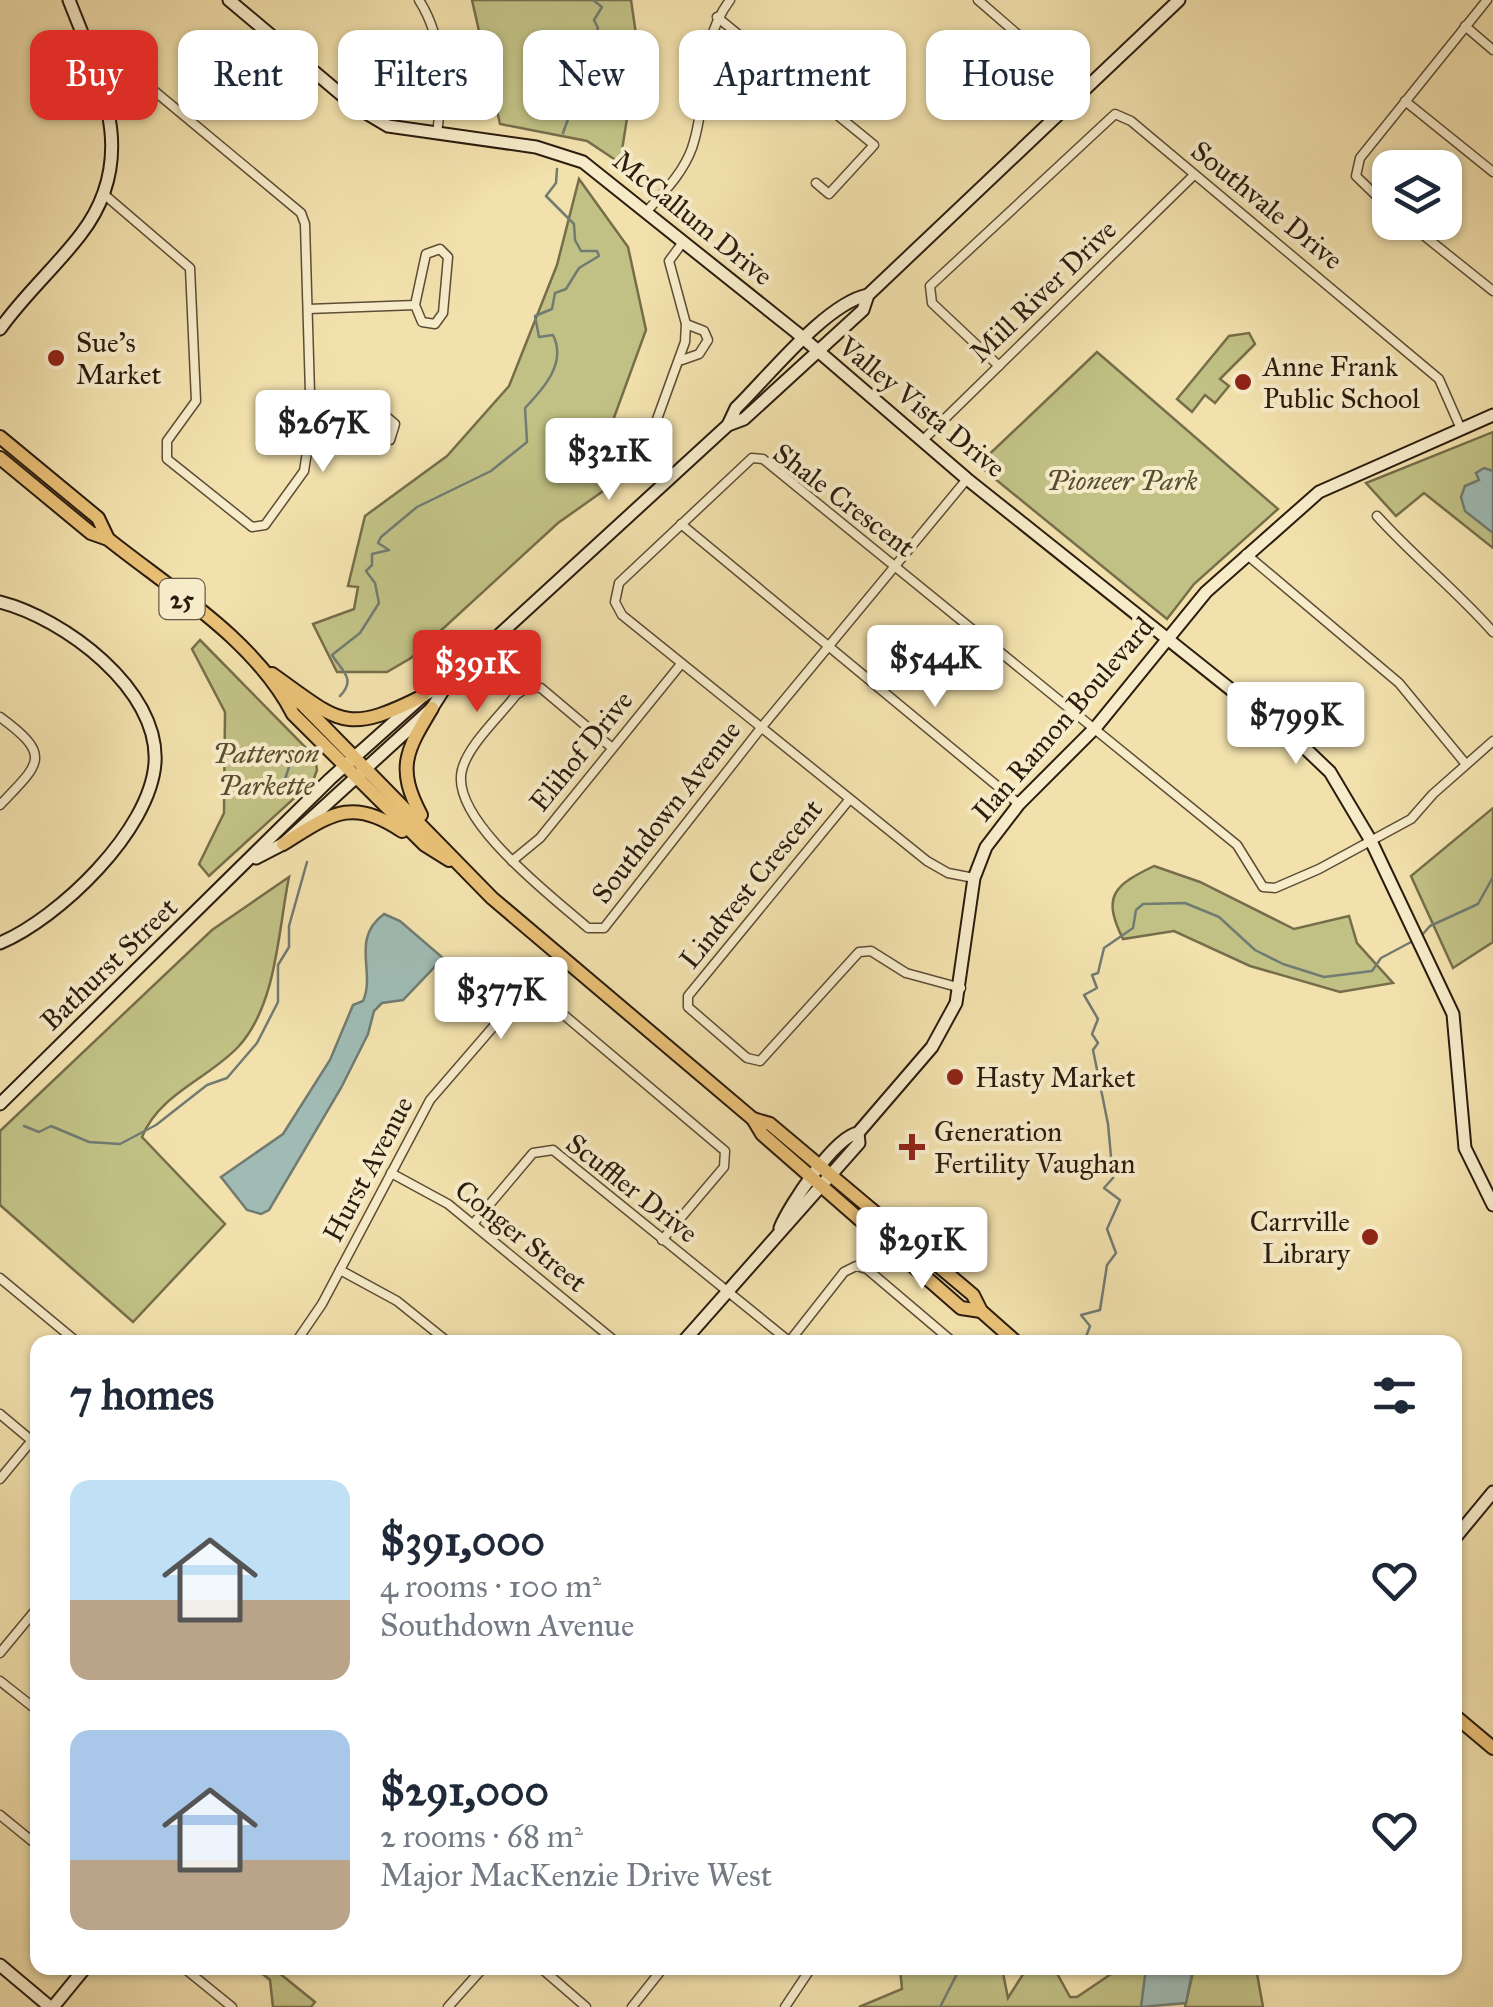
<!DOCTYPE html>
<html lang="en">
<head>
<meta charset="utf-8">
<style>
  :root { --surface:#fff; --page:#f6f6f7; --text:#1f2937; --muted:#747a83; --accent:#d93025 }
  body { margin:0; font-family:"IM FELL Great Primer",serif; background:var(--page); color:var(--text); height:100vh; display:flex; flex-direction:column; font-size:38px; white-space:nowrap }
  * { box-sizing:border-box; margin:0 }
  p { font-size:32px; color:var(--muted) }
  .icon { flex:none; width:55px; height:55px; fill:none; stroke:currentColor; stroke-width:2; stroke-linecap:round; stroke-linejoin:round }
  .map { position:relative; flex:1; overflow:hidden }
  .panel { position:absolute; left:30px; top:1335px; width:1432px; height:640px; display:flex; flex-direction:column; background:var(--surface); border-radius:20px; box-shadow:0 2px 8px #0004 }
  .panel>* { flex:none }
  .top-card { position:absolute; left:30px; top:30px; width:1435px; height:90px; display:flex; gap:20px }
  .tools { position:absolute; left:1372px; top:150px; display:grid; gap:20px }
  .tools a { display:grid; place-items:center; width:90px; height:90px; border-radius:20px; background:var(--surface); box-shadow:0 2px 8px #0004; font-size:50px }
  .price { position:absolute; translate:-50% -85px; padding:0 22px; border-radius:10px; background:#fff; color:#222; font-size:32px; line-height:65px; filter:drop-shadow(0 2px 5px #0008) }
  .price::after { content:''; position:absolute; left:50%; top:60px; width:30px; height:22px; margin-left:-15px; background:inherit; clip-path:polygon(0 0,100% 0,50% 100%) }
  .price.selected { background:var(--accent); color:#fff }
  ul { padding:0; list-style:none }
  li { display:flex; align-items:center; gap:30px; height:250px; padding:0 40px }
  li span { display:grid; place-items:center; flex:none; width:280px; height:200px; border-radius:20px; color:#555 }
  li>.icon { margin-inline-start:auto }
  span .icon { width:120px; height:120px; fill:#fffc; stroke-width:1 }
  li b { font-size:42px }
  h2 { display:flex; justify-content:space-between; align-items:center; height:120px; padding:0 40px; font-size:42px }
  .chip { padding:0 35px; border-radius:20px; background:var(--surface); box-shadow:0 2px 8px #0004; font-size:35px; line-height:90px }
  .chip.selected { background:var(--accent); color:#fff }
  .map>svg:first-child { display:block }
  .green { fill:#c1c185; stroke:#766e4a; stroke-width:2.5 }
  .water { fill:#9fbbb4; stroke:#717b72; stroke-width:2.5 }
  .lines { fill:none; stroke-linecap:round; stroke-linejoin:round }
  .stream { stroke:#717b72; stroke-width:2.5 }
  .street-casing { stroke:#5d4d36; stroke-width:11 }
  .secondary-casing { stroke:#2b1c0e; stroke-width:15 }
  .primary-casing { stroke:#2b1c0e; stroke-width:16 }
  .street { stroke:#f7ecca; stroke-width:8 }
  .secondary { stroke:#f7ecca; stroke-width:11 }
  .primary { stroke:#e9c076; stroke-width:12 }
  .poi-dot { fill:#8f2418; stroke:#f7ecca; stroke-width:4 }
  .labels { text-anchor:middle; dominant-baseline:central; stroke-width:8; stroke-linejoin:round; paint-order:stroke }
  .shield { fill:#f7ecca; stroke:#685a46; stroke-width:2.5 }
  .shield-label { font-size:25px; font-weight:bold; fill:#2b1c0e }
  .street-label { font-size:28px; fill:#2b1c0e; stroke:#f7ecca }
  .poi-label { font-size:28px; fill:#2b1c0e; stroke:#f7ecca; text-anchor:start }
  .park-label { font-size:28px; font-style:italic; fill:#584e32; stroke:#f7ecca }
</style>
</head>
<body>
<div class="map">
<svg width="1493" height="2007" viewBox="0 0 1493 2007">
  <rect width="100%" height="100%" fill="#f2e1ad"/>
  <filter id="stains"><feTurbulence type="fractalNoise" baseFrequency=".002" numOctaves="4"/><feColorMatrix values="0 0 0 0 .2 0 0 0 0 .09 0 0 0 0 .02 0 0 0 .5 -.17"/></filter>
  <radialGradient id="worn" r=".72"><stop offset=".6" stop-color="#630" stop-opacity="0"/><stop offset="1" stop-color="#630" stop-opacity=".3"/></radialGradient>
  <g class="green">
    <polygon points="472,0 631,0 638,48 620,163 587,141 500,124"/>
    <polygon points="579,179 628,247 646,330 600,456 623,477 558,523 411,658 387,672 337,672 313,624 354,609 358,587 348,586 365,516 447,456 509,386 557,265"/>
    <polygon points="1249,333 1255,344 1220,379 1229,386 1215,403 1205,395 1192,412 1177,399 1229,336"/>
    <polygon points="1097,352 1278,509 1194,584 1167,619 978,465"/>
    <polygon points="1493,432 1493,548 1424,493 1396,516 1366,483"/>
    <polygon points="200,640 315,757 317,770 313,781 209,876 199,864 224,813 225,712 192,649"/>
    <polygon points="1493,808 1493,942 1453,968 1411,876"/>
    <path d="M1154 866 1200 882 1294 929 1349 916 1357 943 1393 983 1340 992 1250 966 1174 931 1123 939C1101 895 1115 885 1154 866Z"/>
    <path d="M289 877C278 931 277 1005 238 1047 208 1079 159 1094 142 1137L225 1224 133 1322 0 1205V1131L212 930Z"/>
    <polygon points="255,1968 273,1968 315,2002 311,2007 273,2007 270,1980"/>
    <polygon points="900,1968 1002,1968 1008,1998 1027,1968 1054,1968 1070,1997 1077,1997 1120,1968 1149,1968 1144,2007 859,2007 902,1989"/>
    <polygon points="1194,1968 1256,1968 1263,2007 1185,2007"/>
  </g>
  <g class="water">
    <polygon points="1484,468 1493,471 1493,533 1465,511 1461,497 1465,486 1479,480 1476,473"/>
    <path d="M384 914 400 921 443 958 403 1000 382 1003 374 1011 368 1034 341 1088 269 1210 261 1214 247 1210 221 1177 283 1134 330 1060 353 1005 363 1001C376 972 350 939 384 914Z"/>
    <polygon points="1146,1968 1193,1968 1186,2003 1141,2007"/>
  </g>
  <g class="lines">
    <g class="stream">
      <polyline points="563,133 572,108 591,95 589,79 600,78 609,63 601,51 594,65 585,62 598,28 594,20 602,7 593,0"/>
      <path d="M340 696C357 679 341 670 332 655L360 633 379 603 375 583 366 571 372 565V554L389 550 378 543 381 537 417 507 491 471 527 442 525 408C544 388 567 363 553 335L539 337 535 316 552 309 555 293 566 289 579 268 599 256 597 251H581L575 240 574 224 546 196 556 183 557 169"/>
      <polyline points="282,789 294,751"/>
      <polyline points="1422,935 1430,926 1478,904 1493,877"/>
      <polyline points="24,1126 39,1132 51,1126 89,1142 120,1144 156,1125 207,1085 227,1078 257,1043 278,1002 278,965 289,947 289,926 307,862"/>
      <polyline points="1084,1342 1090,1326 1081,1315 1100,1310 1107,1265 1116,1253 1107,1229 1120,1200 1104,1188 1113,1178 1108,1124 1093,1050 1098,1043 1092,1034 1098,1019 1084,995 1097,988 1092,975 1098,973 1104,948 1133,928 1136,910 1143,904 1185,903 1219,917 1255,950 1283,964 1324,977 1372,971 1381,958 1411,942"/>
      <polyline points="940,2007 960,1968"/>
    </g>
    <defs>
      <g id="street">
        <path d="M419 0C445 41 443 87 437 134"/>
        <polyline points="978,0 1083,91"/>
        <polyline points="717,17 874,145 829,194 816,183"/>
        <polyline points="1465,26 1493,50"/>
        <polyline points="1405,101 1493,172"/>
        <polyline points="106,196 190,268 196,401 167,441 167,459 252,527 265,525 304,471 311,427 305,224 301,213 152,89 109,101"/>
        <polyline points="1390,209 1356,176 1360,158 1487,0"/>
        <path d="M647 211C664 192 683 173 692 148 709 97 696 45 730 0"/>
        <polyline points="1407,222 1493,291"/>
        <polyline points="308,309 415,305 422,322 435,324 443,313 448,257 440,249 426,254 415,305"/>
        <polyline points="682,360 699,354 708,340 704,331 686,324"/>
        <polyline points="999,366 932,303 930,286 1115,114 1131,121 1439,379 1461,429"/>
        <polyline points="311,427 360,429 371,413 381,412 395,424 390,440 376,441 360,429"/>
        <polyline points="923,440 1194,175"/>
        <polyline points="644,455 685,342 686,324 669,261 683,242"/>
        <path d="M1377 516C1414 557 1456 590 1493 632"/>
        <polyline points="681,524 1019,804"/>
        <polyline points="1246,554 1399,683 1465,763"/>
        <path d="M0 717C53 756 40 763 0 805"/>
        <path d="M611 747 541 688 528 687 516 695C500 716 468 745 462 770 449 819 554 898 588 928H604L761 728 967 479"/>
        <polyline points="849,800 688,996 688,1007 747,1058 760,1061 859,952 871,951 906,973 961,988"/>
        <polyline points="512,861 540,838 681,664"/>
        <polyline points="974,878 948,873 927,861 622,615 615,602 619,583 752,458 763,459 1237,845 1263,887 1275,888 1319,869 1411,819 1433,794 1493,741"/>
        <polyline points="391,1173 448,1204 616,1342"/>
        <polyline points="473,1224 533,1153 553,1150 790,1342"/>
        <polyline points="340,1270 397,1301 448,1342"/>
        <polyline points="0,1278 77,1342"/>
        <polyline points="296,1342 322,1304 430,1100 525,990 538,993 725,1151 724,1167 662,1240"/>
        <polyline points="789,1342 844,1272 856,1266 867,1269 953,1342"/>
        <polyline points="0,1414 31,1440"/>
        <polyline points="0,1479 38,1433"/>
        <polyline points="0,1653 38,1607"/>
        <polyline points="0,1681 38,1711"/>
        <polyline points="0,1815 38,1846"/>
        <polyline points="184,1968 232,2007"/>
        <polyline points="541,1968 586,2007"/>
        <polyline points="448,2007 483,1968"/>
        <polyline points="632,2007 663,1968"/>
        <polyline points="785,2007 811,1968"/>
      </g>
      <g id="secondary">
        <polyline points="229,0 356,107 388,126 536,147 583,162 796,332 967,479 1308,751 1330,772 1371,841 1453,1014 1465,1148 1493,1205"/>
        <path d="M0 329C24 295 56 267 81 234 141 156 100 80 69 0"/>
        <path d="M728 425 736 408C768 377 826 303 868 295"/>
        <path d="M0 602C63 618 160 689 155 763 150 831 59 918 0 943"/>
        <polyline points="256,858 283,844 432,708 448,683"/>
        <polyline points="0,1104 330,779 423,696 450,680 728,425 744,419 863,310 868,295 1179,0"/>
        <path d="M780 1228C789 1205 835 1137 858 1133L932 1047 956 1003 974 878 986 847 1019 804 1096 727 1206 592 1319 492 1493 415"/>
        <polyline points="683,1342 859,1143 858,1133"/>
        <polyline points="1455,1538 1493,1492"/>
        <polyline points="0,1965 50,2007"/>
        <polyline points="53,2007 85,1968"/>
      </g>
      <g id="primary">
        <polyline points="0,437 98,518 108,539"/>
        <path d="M0 458 91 533 108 539C172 590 255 640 293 714L425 845 449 860"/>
        <path d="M272 674C340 722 344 736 423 696"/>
        <polyline points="283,693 302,704 492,898 753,1119 762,1134 961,1308 981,1311"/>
        <path d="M421 815C396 768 406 751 432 708"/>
        <path d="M283 844C330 815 351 796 402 831"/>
        <polyline points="753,1119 770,1124 973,1295 981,1311 1016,1342"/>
        <polyline points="1455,1716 1493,1748"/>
      </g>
    </defs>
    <use href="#street" class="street-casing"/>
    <use href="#secondary" class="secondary-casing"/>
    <use href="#primary" class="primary-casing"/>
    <use href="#street" class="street"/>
    <use href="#secondary" class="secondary"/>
    <use href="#primary" class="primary"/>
  </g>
  <g class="poi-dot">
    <circle cx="56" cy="358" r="10"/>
    <circle cx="1243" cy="382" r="10"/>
    <circle cx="955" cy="1077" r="10"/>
    <path d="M907 1132h10v10h10v10h-10v10h-10v-10h-10v-10h10z"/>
    <circle cx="1370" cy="1237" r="10"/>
  </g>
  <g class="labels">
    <rect class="shield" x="159.5" y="579" width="45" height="40" rx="8"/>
    <g class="shield-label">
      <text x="182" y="599">25</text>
    </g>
    <g class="street-label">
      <text transform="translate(1267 205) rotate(39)">Southvale Drive</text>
      <text transform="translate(693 218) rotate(39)">McCallum Drive</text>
      <text transform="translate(1043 291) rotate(-44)">Mill River Drive</text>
      <text transform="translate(922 407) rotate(39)">Valley Vista Drive</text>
      <text transform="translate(844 500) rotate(37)">Shale Crescent</text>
      <text transform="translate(1063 719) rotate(-49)">Ilan Ramon Boulevard</text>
      <text transform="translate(581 751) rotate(-51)">Elihof Drive</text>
      <text transform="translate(666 812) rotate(-52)">Southdown Avenue</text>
      <text transform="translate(751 884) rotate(-51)">Lindvest Crescent</text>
      <text transform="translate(109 964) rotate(-44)">Bathurst Street</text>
      <text transform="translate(368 1169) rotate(-62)">Hurst Avenue</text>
      <text transform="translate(632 1188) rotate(38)">Scuffler Drive</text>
      <text transform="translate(521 1236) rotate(39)">Conger Street</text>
    </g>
    <g class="poi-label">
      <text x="76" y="342">Sue's<tspan x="76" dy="32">Market</tspan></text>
      <text x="1263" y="366">Anne Frank<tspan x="1263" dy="32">Public School</tspan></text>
      <text x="975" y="1077">Hasty Market</text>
      <text x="934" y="1131">Generation<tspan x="934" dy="32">Fertility Vaughan</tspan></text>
      <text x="1350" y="1221" text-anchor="end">Carrville<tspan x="1350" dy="32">Library</tspan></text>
    </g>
    <g class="park-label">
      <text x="1122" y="480">Pioneer Park</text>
      <text x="266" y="753">Patterson<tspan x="266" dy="32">Parkette</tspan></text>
    </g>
  </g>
  <rect width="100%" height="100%" filter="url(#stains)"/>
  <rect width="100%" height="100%" fill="url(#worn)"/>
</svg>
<div class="tools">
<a><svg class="icon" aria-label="layers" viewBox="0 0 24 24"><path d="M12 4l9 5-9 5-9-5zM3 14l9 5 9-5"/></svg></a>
</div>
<b class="price" style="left:323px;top:475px">$267K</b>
<b class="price" style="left:609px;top:503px">$321K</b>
<b class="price" style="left:935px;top:710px">$544K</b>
<b class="price selected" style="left:477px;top:715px">$391K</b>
<b class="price" style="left:1296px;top:767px">$799K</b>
<b class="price" style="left:501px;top:1042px">$377K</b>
<b class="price" style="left:922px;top:1292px">$291K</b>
<div class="top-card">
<a class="chip selected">Buy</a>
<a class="chip">Rent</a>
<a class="chip">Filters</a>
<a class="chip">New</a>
<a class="chip">Apartment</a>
<a class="chip">House</a>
</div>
<section class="panel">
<h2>7 homes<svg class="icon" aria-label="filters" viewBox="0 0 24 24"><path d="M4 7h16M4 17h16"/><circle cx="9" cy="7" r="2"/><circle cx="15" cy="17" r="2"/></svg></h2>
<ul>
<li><span style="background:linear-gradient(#bfe0f5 60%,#b9a48a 0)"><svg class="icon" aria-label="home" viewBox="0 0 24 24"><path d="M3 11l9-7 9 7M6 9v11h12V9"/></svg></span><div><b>$391,000</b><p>4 rooms · 100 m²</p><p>Southdown Avenue</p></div><svg class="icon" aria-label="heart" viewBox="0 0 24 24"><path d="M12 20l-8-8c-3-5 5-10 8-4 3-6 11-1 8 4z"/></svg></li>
<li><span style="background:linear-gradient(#a9c7e8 65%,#b9a48a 0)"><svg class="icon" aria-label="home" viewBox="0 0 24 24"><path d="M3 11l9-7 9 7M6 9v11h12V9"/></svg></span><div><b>$291,000</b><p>2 rooms · 68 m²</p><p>Major MacKenzie Drive West</p></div><svg class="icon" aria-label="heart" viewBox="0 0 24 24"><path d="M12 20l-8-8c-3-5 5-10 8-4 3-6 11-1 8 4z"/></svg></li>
</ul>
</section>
</div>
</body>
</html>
